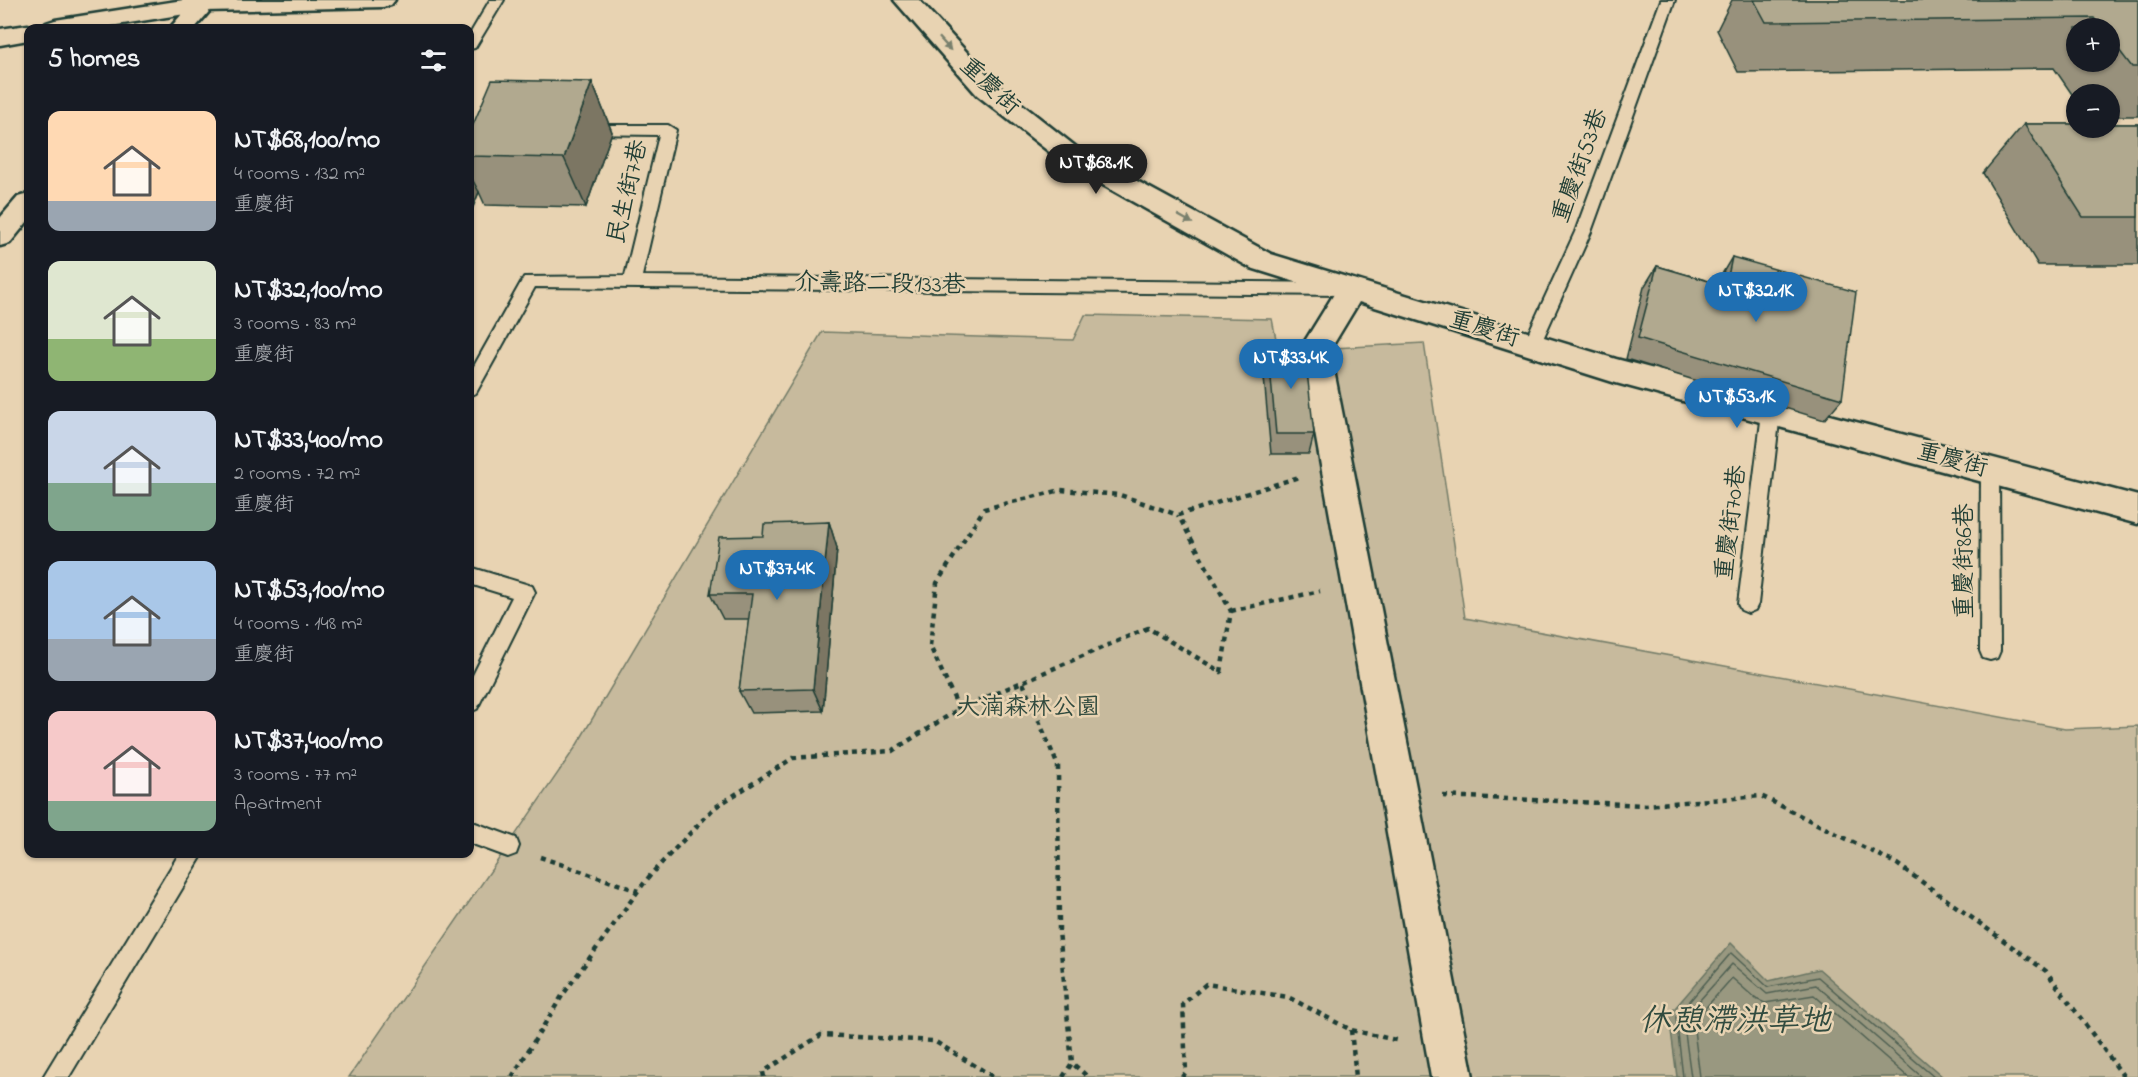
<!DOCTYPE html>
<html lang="en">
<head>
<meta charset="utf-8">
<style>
  :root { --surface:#171b24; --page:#242831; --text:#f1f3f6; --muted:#9ea1a6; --accent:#1f6fb2 }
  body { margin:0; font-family:"Indie Flower","LXGW WenKai TC",sans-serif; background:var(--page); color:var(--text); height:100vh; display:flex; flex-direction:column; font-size:22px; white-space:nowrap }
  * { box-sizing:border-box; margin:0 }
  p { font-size:20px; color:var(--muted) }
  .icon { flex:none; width:33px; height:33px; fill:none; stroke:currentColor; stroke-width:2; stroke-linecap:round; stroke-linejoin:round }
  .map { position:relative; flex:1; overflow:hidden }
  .sheet { position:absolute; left:24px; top:24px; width:450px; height:834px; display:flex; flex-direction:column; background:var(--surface); border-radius:12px; box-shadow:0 2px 4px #0004 }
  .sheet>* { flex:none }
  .tools { position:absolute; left:2066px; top:18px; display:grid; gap:12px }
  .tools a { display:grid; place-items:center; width:54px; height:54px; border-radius:50%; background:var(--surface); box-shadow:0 2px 4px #0004; font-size:30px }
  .price { position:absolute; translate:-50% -51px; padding:0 14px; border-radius:21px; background:var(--accent); color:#fff; font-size:20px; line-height:39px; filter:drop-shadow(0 2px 3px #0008) }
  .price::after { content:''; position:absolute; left:50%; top:36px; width:18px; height:14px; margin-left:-9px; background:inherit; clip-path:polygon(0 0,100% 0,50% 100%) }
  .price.current { background:#222; color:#fff }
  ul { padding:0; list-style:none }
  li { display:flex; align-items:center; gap:18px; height:150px; padding:0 24px }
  li span { display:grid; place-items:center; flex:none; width:168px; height:120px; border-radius:12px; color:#555 }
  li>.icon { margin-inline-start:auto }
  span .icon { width:72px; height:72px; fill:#fffc; stroke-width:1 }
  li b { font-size:26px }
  h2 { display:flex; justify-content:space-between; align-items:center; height:72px; padding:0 24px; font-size:26px }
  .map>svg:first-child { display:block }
  .green { fill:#c7ba9d; stroke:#737c68; stroke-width:1.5 }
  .water { fill:#999880; stroke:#687462; stroke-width:1.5 }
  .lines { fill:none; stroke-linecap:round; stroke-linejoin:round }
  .shore { stroke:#506152; stroke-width:1.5 }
  .lane-casing { stroke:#1f3d34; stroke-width:4 }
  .street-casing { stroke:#1f3d34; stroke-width:5 }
  .secondary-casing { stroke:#1f3d34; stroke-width:5 }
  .primary-casing { stroke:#1f3d34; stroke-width:5 }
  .path { stroke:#1f3d34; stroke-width:4.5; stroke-dasharray:5 5; stroke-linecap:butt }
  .lane { fill:#e8d3b2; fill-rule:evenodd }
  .street { fill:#e8d3b2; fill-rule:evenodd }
  .secondary { fill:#e8d3b2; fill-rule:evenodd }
  .primary { fill:#e8d3b2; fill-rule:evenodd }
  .wall { fill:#98917b; stroke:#1f3d34; stroke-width:1.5; fill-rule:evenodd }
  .shaded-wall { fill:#7c7664; stroke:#1f3d34; stroke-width:1.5 }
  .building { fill:#b1a98f; stroke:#1f3d34; stroke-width:1.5 }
  .oneway { fill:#79806d }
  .labels { text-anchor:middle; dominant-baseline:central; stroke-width:5; stroke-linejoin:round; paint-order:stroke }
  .street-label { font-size:24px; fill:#1f3d34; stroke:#e8d3b2 }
  .park-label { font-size:24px; fill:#304a3e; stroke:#e8d3b2 }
  .near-water-label { font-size:32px; font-style:italic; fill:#314b3f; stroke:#e8d3b2 }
</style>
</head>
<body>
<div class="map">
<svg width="2138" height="1077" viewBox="0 0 2138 1077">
  <rect width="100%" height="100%" fill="#e8d3b2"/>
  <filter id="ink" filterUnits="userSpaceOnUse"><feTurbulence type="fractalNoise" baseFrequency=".0167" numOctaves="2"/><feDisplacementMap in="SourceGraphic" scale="12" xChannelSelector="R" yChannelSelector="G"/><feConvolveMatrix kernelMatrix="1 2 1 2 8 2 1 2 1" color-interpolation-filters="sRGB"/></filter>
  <g filter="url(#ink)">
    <polygon class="green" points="1085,315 1272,319 1276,339 1315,349 1424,343 1465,618 2065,729 2138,726 2138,1077 349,1077 575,748 822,332 1073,340"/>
    <polygon class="water" points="1731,943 1769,981 1819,969 1943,1077 1677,1077 1669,1015"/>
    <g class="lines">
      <g class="shore">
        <polyline points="1683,1077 1676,1017 1731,953 1768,987 1818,977 1934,1077"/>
        <polyline points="1691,1077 1683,1019 1732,964 1767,994 1816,985 1922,1077"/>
        <polyline points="1700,1077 1693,1022 1732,978 1756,999 1765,1003 1814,995 1908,1077"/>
      </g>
      <defs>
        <g id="lane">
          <polygon points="490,0 504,0 475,48 470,49 470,34"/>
          <polygon points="1661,0 1675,0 1591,232 1538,350 1532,352 1526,350 1523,345 1575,232"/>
          <polygon points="586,125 668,125 676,130 642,276 1343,283 1349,285 1351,289 1349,293 1343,295 535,287 476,393 470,395 470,373 524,277 625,276 659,135 581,134 578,130"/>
          <polygon points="1771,406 1777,408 1780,413 1758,604 1755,610 1748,613 1741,610 1738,604 1762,413 1765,408"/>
          <polygon points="1990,463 1997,466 1999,471 2000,651 1997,658 1990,660 1983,658 1980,651 1981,471 1983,466"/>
          <polygon points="470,567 532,586 535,592 477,709 470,712 470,681 512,597 470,584"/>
          <polygon points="470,821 516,838 519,846 516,854 508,857 470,843"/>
          <polygon points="179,854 203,854 69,1077 43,1077"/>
        </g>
        <polygon id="street" points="894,0 919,0 995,83 1080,150 1271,254 1616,359 2138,496 2138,524 1616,383 1359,302 1330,350 1473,1077 1431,1077 1300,349 1334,294 1251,268 1062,162 977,95"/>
        <g id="secondary">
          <polygon points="183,0 395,0 391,5 383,7 204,11 98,28 43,28 46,23 55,20"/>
          <polygon points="28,25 37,28 28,28 28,40 0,45 0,29"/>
        </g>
        <g id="primary">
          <polygon points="194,0 219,0 195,28 170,28"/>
          <polygon points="28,194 28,221 10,243 0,246 0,218 18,197"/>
        </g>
      </defs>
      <use href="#lane" class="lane-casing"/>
      <use href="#street" class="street-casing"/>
      <use href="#secondary" class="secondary-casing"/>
      <use href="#primary" class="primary-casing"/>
      <g class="path">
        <polyline points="1231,611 1320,591"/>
        <polyline points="1023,683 1058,766 1059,931 1072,1063"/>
        <polyline points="959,709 930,646 937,583 984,509 1061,490 1120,495 1178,515 1299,477"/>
        <polyline points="1443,796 1646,805 1761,796 1897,864 2046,971 2124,1077"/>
        <polyline points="540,857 638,891"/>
        <polyline points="1351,1030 1356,1077"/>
        <polyline points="512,1077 562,996 638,891 652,873 714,808 793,758 892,751 959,709 1148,628 1221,672 1231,611 1178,515"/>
        <polyline points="764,1077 763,1072 821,1035 934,1041 994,1077"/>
        <polyline points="1063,1077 1072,1063 1088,1077"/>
        <polyline points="1182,1077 1186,1072 1183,1004 1206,984 1288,997 1351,1030 1400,1041"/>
      </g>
      <use href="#lane" class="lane"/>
      <use href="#street" class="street"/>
      <use href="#secondary" class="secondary"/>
      <use href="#primary" class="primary"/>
    </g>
    <g class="wall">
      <path d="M1732 0H2138V116H2109V94H2076V100L2054 68 1738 72 1717 30ZM2076 28H2109V62H2076Z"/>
      <polygon points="592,82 612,132 586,207 485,205 479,192 473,207 470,207 470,124 471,128"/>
      <polygon points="2024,124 2138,124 2138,265 2038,265 1983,173"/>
      <polygon points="1732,257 1842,399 1824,420 1626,359 1644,287 1657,266 1718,284 1719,279"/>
      <polygon points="1268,345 1314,434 1309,454 1271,454 1263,366"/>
      <polygon points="829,522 837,548 823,711 751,713 739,691 749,619 723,619 710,594 763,536"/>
    </g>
    <g class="shaded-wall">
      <polygon points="592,82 612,132 586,207 564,158"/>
      <polygon points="470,175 479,192 473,207 470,201"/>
      <polygon points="829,522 837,548 823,711 813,689"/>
    </g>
    <g class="building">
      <polygon points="1754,0 2138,0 2138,67 2132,67 2109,37 2109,28 2102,28 2094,18 1766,22"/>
      <polygon points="492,80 592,82 564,158 470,156 470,132"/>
      <polygon points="2024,124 2076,124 2076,128 2109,128 2109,124 2138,124 2138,217 2083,217"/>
      <polygon points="1732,257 1856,292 1842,399 1638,338 1657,266 1726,286"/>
      <polygon points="1268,345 1304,345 1314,434 1276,434"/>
      <polygon points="829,522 813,689 739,691 752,594 710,594 719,537 763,536 764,524"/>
    </g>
    <defs><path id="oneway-solid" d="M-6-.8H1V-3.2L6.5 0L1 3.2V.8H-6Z" transform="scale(1.5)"/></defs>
    <g class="oneway">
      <use href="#oneway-solid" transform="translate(945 44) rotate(48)"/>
      <use href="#oneway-solid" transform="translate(1185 219) rotate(29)"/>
    </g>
  </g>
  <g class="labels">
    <g class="street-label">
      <text transform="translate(989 87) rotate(43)">重慶街</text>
      <text transform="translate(1581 166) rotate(-70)">重慶街53巷</text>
      <text transform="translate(629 192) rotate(-77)">民生街7巷</text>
      <text transform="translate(880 285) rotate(1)">介壽路二段133巷</text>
      <text transform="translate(1484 330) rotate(17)">重慶街</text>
      <text transform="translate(1952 461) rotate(15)">重慶街</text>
      <text transform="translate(1732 523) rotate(-83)">重慶街70巷</text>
      <text transform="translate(1965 561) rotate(-90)">重慶街86巷</text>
    </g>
    <g class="park-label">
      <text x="1028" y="708">大湳森林公園</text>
    </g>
    <g class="near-water-label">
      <text x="1735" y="1022">休憩滯洪草地</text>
    </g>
  </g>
</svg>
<div class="tools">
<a>+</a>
<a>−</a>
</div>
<b class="price current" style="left:1096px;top:195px">NT$68.1K</b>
<b class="price" style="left:1756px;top:323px">NT$32.1K</b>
<b class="price" style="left:1291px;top:390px">NT$33.4K</b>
<b class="price" style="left:1737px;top:429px">NT$53.1K</b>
<b class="price" style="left:777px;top:601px">NT$37.4K</b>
<section class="sheet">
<h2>5 homes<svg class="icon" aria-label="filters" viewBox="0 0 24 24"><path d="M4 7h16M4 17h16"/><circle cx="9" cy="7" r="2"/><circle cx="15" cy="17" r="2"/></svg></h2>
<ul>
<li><span style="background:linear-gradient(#ffd9b3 75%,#9aa5b1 0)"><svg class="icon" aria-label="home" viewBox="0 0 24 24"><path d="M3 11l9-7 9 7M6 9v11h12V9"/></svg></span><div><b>NT$68,100/mo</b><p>4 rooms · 132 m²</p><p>重慶街</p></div></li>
<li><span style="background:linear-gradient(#dfe7d0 65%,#8fb573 0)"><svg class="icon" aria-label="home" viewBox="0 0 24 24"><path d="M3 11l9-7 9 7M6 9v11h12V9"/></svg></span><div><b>NT$32,100/mo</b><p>3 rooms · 83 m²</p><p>重慶街</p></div></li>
<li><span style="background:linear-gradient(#c9d6e8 60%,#7fa58c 0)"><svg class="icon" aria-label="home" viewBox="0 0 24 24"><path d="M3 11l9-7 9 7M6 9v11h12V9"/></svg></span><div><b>NT$33,400/mo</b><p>2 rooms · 72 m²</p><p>重慶街</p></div></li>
<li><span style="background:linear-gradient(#a9c7e8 65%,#9aa5b1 0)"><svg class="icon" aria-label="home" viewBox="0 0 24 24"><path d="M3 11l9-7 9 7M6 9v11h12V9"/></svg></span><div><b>NT$53,100/mo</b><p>4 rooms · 148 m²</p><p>重慶街</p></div></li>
<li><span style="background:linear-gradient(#f6c9c9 75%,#7fa58c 0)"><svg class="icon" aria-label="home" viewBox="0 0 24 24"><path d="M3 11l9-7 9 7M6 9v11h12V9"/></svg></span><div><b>NT$37,400/mo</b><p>3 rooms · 77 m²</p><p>Apartment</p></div></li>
</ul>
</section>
</div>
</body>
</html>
